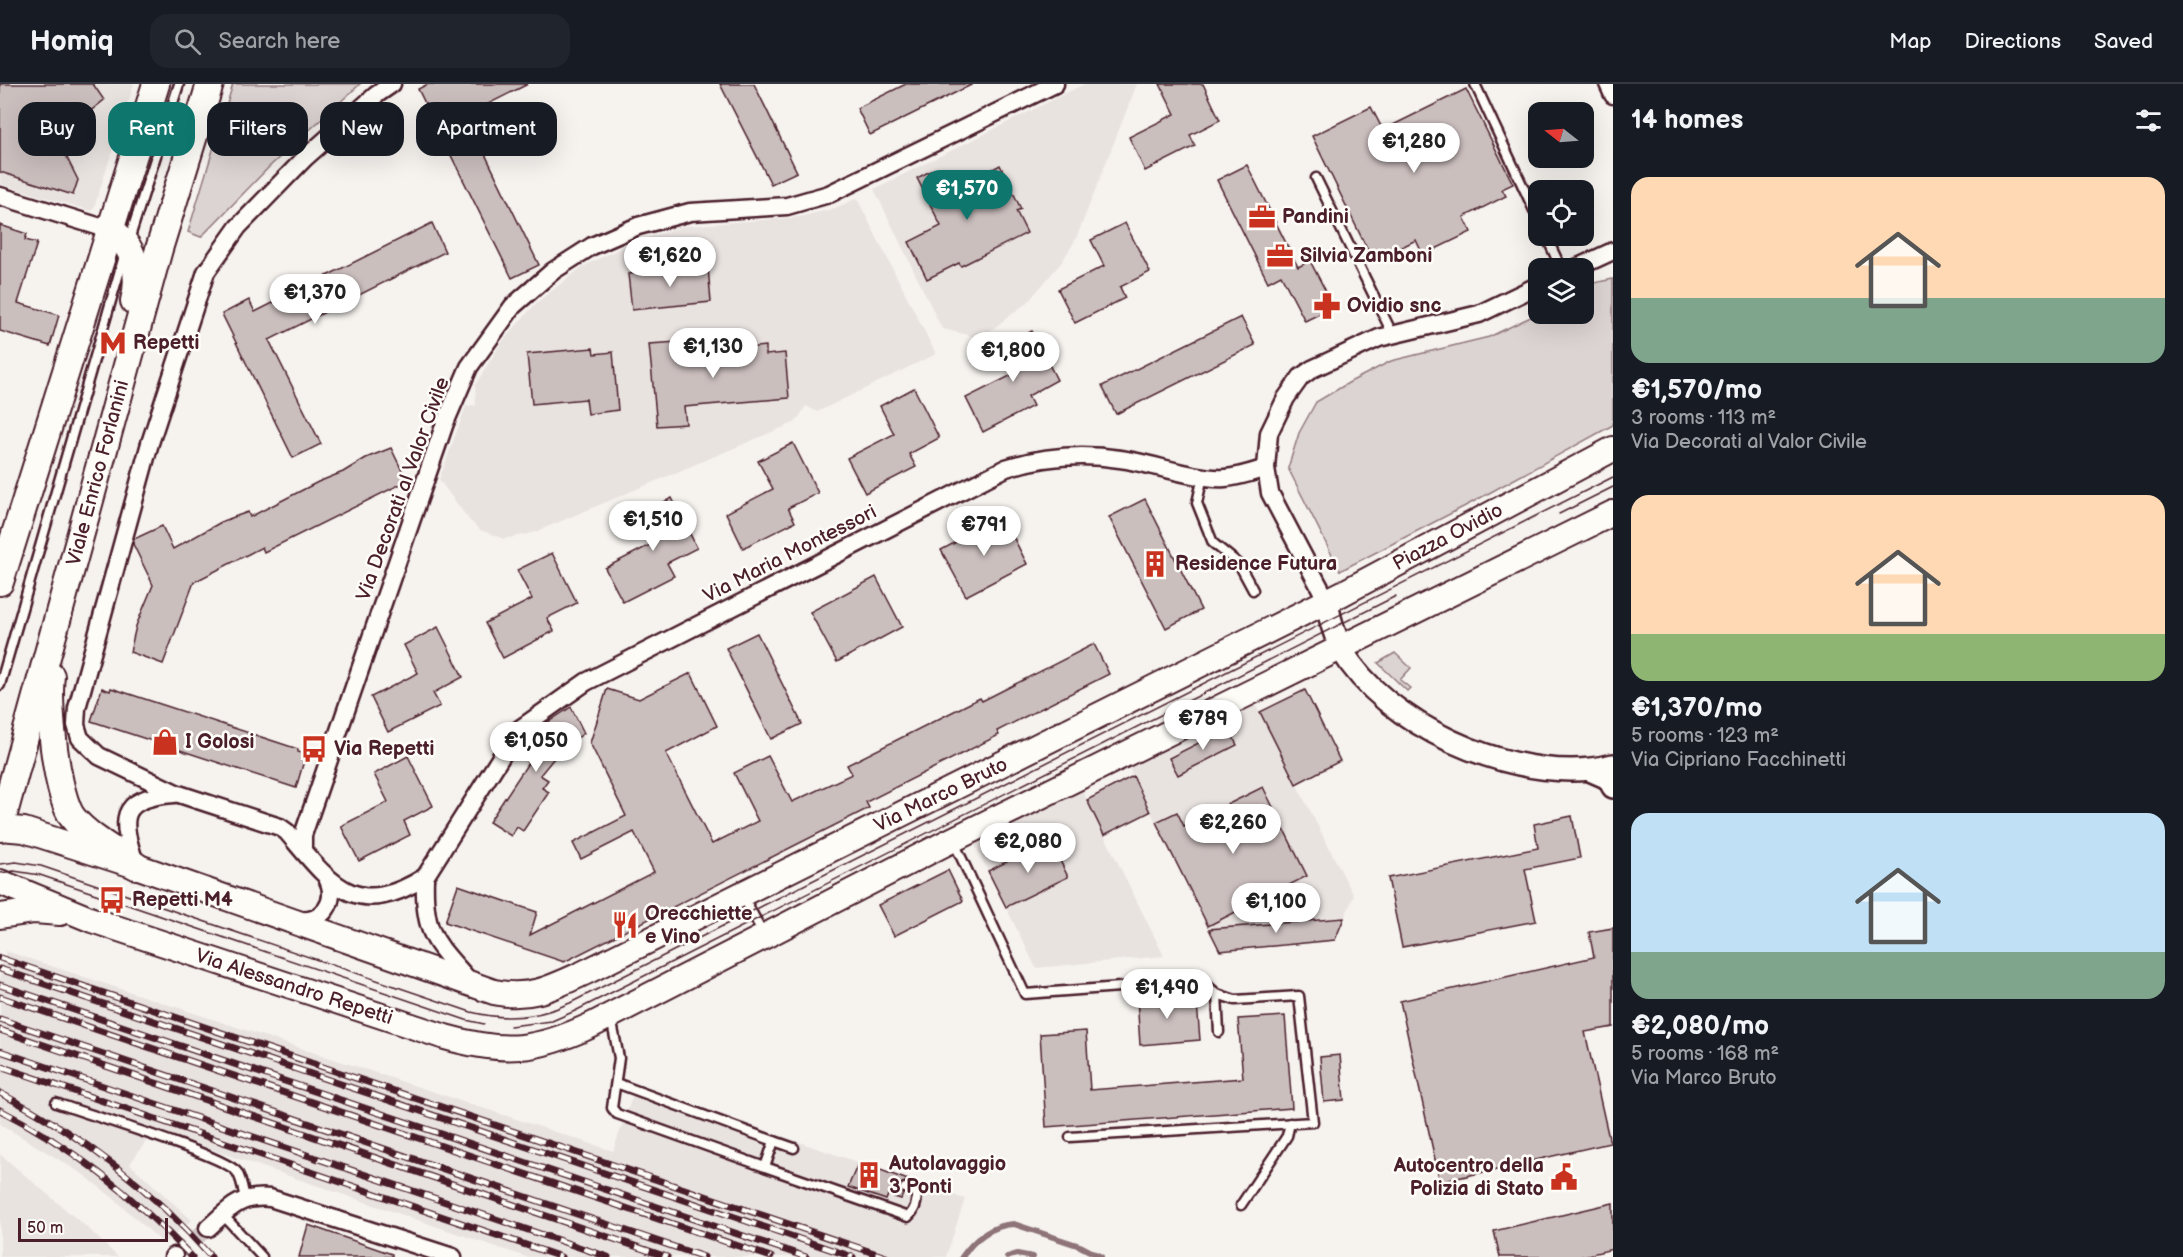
<!DOCTYPE html>
<html lang="en">
<head>
<meta charset="utf-8">
<style>
  :root { --surface:#171b24; --page:#20242c; --text:#f1f3f6; --muted:#9ea1a6; --line:#363941; --accent:#0f766e }
  body { margin:0; font-family:"Balsamiq Sans",sans-serif; background:var(--page); color:var(--text); height:100vh; display:flex; flex-direction:column; font-size:22px; white-space:nowrap }
  * { box-sizing:border-box; margin:0 }
  p { font-size:20px; color:var(--muted) }
  .icon { flex:none; width:33px; height:33px; fill:none; stroke:currentColor; stroke-width:2; stroke-linecap:round; stroke-linejoin:round }
  .map { position:relative; flex:1; overflow:hidden }
  .sheet { display:flex; flex-direction:column; background:var(--surface); width:570px }
  .sheet>* { flex:none }
  .guide { position:absolute; left:18px; top:18px; width:570px; height:54px; display:flex; gap:12px }
  .needle { width:39px; rotate:287deg }
  .buttons { position:absolute; left:1528px; top:18px; display:grid; gap:12px }
  .buttons a { display:grid; place-items:center; width:66px; height:66px; border-radius:12px; background:var(--surface); box-shadow:0 6px 24px #0002; font-size:30px }
  .scale { position:absolute; left:18px; bottom:15px; width:150px; box-sizing:border-box; padding-left:6px; border:3px solid #4a1f2b; border-top:0; font-size:16px; line-height:21px; white-space:nowrap; color:#4a1f2b; -webkit-text-stroke:4px #fdfcf7; paint-order:stroke }
  .price { position:absolute; translate:-50% -51px; padding:0 14px; border-radius:21px; background:#fff; color:#222; font-size:20px; line-height:39px; filter:drop-shadow(0 2px 3px #0008) }
  .price::after { content:''; position:absolute; left:50%; top:36px; width:18px; height:14px; margin-left:-9px; background:inherit; clip-path:polygon(0 0,100% 0,50% 100%) }
  .price.current { background:var(--accent); color:#fff }
  ul { padding:0; list-style:none }
  li { display:grid; align-content:center; gap:12px; height:318px; padding:0 18px }
  li span { display:grid; place-items:center; height:186px; border-radius:18px; color:#555 }
  li>.icon { margin-inline-start:auto }
  span .icon { width:108px; height:108px; fill:#fffc; stroke-width:1 }
  li b { font-size:26px }
  h2 { display:flex; justify-content:space-between; align-items:center; height:72px; padding:0 18px; font-size:26px }
  .pill { padding:0 21px; border-radius:18px; background:var(--surface); box-shadow:0 6px 24px #0002; font-size:21px; line-height:54px }
  .pill.current { background:var(--accent); color:#fff }
  header { display:flex; align-items:center; gap:36px; box-sizing:border-box; height:84px; padding:0 30px; background:var(--surface); border-bottom:2px solid var(--line) }
  header strong { font-size:28px }
  nav { display:flex; gap:33px; margin-inline-start:auto; font-size:21px }
  .search { width:420px; height:54px; background:var(--page); display:flex; align-items:center; gap:15px; box-sizing:border-box; padding:0 21px; border-radius:18px; color:var(--muted); font-size:22px }
  main { display:flex; flex:1; min-height:0 }
  .map>svg:first-child { display:block }
  .built { fill:#e9e3e0 }
  .green { fill:#dcd4d2; stroke:#937a7e; stroke-width:1.5 }
  .lines { fill:none; stroke-linecap:round; stroke-linejoin:round }
  .stream { stroke:#8e7378; stroke-width:6 }
  .building { fill:#cbbfbe; stroke:#4a1f2b; stroke-width:1.5 }
  .minor-tunnel { stroke:#d4c9c8; stroke-width:16; stroke-dasharray:16 8; stroke-linecap:butt }
  .service-casing { stroke:#4a1f2b; stroke-width:13 }
  .minor-casing { stroke:#4a1f2b; stroke-width:21 }
  .tertiary-casing { stroke:#4a1f2b; stroke-width:26 }
  .secondary-casing { stroke:#4a1f2b; stroke-width:28 }
  .primary-casing { stroke:#4a1f2b; stroke-width:30 }
  .service { stroke:#fdfcf7; stroke-width:8 }
  .minor { stroke:#fdfcf7; stroke-width:16 }
  .tertiary { stroke:#fdfcf7; stroke-width:21 }
  .secondary { stroke:#fdfcf7; stroke-width:24 }
  .primary { stroke:#fdfcf7; stroke-width:26 }
  .tram { stroke:#4a1f2b; stroke-width:1.5 }
  .rail-casing { stroke:#4a1f2b; stroke-width:7 }
  .rail { stroke:#fdfcf7; stroke-width:4.5; stroke-dasharray:14; stroke-linecap:butt }
  .labels { text-anchor:middle; dominant-baseline:central; stroke-width:5; stroke-linejoin:round; paint-order:stroke }
  .poi-label { font-size:20px; font-weight:bold; fill:#4a1f2b; stroke:#fdfcf7; text-anchor:start }
  .street-label { font-size:20px; fill:#4a1f2b; stroke:#fdfcf7 }
</style>
</head>
<body>
<header>
<strong>Homiq</strong>
<div class="search"><svg class="icon" aria-label="search" viewBox="0 0 24 24"><circle cx="10" cy="10" r="6"/><path d="M15 15l6 6"/></svg>Search here</div>
<nav><a>Map</a><a>Directions</a><a>Saved</a></nav>
</header>
<main>
<div class="map">
<svg width="1613" height="1173" viewBox="0 0 1613 1173">
  <rect width="100%" height="100%" fill="#f6f3ef"/>
  <filter id="ink" filterUnits="userSpaceOnUse"><feTurbulence type="fractalNoise" baseFrequency=".0167" numOctaves="2"/><feDisplacementMap in="SourceGraphic" scale="12" xChannelSelector="R" yChannelSelector="G"/><feConvolveMatrix kernelMatrix="1 2 1 2 8 2 1 2 1" color-interpolation-filters="sRGB"/></filter>
  <g filter="url(#ink)">
    <g class="built">
      <polygon points="0,0 134,0 94,124 91,127 0,100"/>
      <polygon points="1084,0 1137,0 1076,155 1061,179 1028,218 981,254 942,245 874,105"/>
      <polygon points="857,114 936,270 817,328 806,322 796,338 533,449 504,455 480,446 470,437 439,396 466,322 476,321 475,301 501,259 536,219 582,183 630,159 684,142 799,133 835,124"/>
      <polygon points="1250,610 1354,812 1335,856 1220,867 1124,674"/>
      <polygon points="1078,697 1087,716 1164,872 1036,884 970,751"/>
      <polygon points="6,867 613,1067 636,1002 965,1115 946,1173 526,1173 154,1046 130,1080 192,1136 164,1160 113,1114 84,1091 0,1040 0,885"/>
      <polygon points="0,1070 90,1146 118,1173 0,1173"/>
    </g>
    <g class="green">
      <polygon points="233,0 360,0 270,82 201,153 188,148"/>
      <polygon points="1613,195 1613,341 1471,419 1340,487 1288,384 1299,349 1316,318 1350,298 1391,277 1489,253 1539,229 1584,230 1584,201"/>
      <polygon points="1395,569 1411,584 1400,596 1410,604 1407,607 1378,579"/>
    </g>
    <g class="lines">
      <g class="stream">
        <path d="M962 1173C974 1155 992 1141 1014 1140L1080 1162 1101 1173"/>
        <polyline points="1007,1173 1017,1170 1033,1173"/>
      </g>
    </g>
    <g class="building">
      <polygon points="0,0 93,0 104,16 57,54 78,96 73,111 0,88"/>
      <polygon points="428,0 528,0 466,31 539,181 512,194 418,5"/>
      <polygon points="720,0 754,0 797,88 771,100"/>
      <polygon points="906,0 973,0 870,51 857,24"/>
      <polygon points="1160,0 1203,0 1220,36 1190,51 1195,62 1145,87 1129,53 1175,30"/>
      <polygon points="1466,5 1513,100 1502,105 1506,112 1464,133 1471,148 1423,171 1416,156 1373,177 1312,52 1371,23 1383,46"/>
      <polygon points="1000,81 1021,125 1016,127 1027,149 961,182 959,179 927,195 909,158 941,142 917,94 934,85 946,111"/>
      <polygon points="1247,81 1298,183 1310,177 1334,223 1305,237 1281,191 1268,198 1217,96"/>
      <polygon points="432,139 445,168 269,256 321,360 293,374 222,230 249,216 255,228"/>
      <polygon points="1125,139 1150,188 1120,203 1125,214 1075,239 1058,205 1104,182 1091,156"/>
      <polygon points="0,141 27,150 25,156 37,159 18,219 59,231 50,262 0,247"/>
      <polygon points="708,183 711,218 632,226 628,190"/>
      <polygon points="1241,233 1255,261 1116,330 1102,302"/>
      <polygon points="1032,247 1057,296 1028,312 1033,322 983,348 966,314 1012,291 998,265"/>
      <polygon points="678,258 680,270 766,262 766,271 785,269 789,314 684,323 686,340 657,342 649,260"/>
      <polygon points="593,264 594,270 613,268 618,326 588,330 586,315 532,320 527,270"/>
      <polygon points="914,304 939,354 909,370 916,383 865,409 847,374 894,350 880,322"/>
      <polygon points="793,359 818,409 788,424 795,438 743,464 726,429 773,405 758,377"/>
      <polygon points="391,364 407,397 264,468 262,463 194,498 163,580 130,568 136,542 153,501 133,460 134,455 162,442 173,465 223,437 248,428 250,433 318,398 343,388 366,374"/>
      <polygon points="672,414 697,464 667,479 674,492 623,518 605,484 652,460 637,431"/>
      <polygon points="1145,415 1201,526 1166,544 1109,433"/>
      <polygon points="1003,433 1027,480 966,512 941,466"/>
      <polygon points="552,469 577,519 547,534 554,547 503,574 485,539 532,515 517,486"/>
      <polygon points="876,493 902,543 837,578 810,528"/>
      <polygon points="438,543 463,593 433,609 440,622 388,648 371,613 418,589 404,561"/>
      <polygon points="757,549 802,640 771,655 726,564"/>
      <polygon points="1094,560 1109,590 997,647 999,651 866,718 869,724 564,878 445,838 458,801 537,828 530,851 654,788 634,748 581,775 573,759 626,732 590,659 607,605 639,615 691,589 717,642 666,669 712,760 758,737 734,689 768,672 792,718 852,690 847,681 980,614 982,617"/>
      <polygon points="102,604 110,607 111,604 298,665 298,668 306,670 296,704 91,637"/>
      <polygon points="1305,606 1340,677 1296,700 1260,628"/>
      <polygon points="571,623 584,649 559,668 540,691 548,696 542,704 549,708 523,747 517,743 511,752 489,738 534,670 525,662 544,641"/>
      <polygon points="1228,644 1237,661 1178,691 1169,674"/>
      <polygon points="408,672 433,722 404,737 410,751 359,777 341,742 388,718 374,690"/>
      <polygon points="1133,692 1150,728 1104,751 1087,716"/>
      <polygon points="1263,703 1307,792 1208,842 1156,738 1177,728 1184,742"/>
      <polygon points="1572,732 1580,774 1525,785 1536,837 1402,863 1388,794 1538,764 1534,740"/>
      <polygon points="1050,756 1068,793 1006,823 988,787"/>
      <polygon points="948,786 963,817 894,852 878,821"/>
      <polygon points="1344,834 1335,856 1220,867 1209,845"/>
      <polygon points="1613,844 1613,943 1585,948 1610,1059 1440,1098 1400,917 1594,873 1589,848"/>
      <polygon points="1183,910 1184,920 1197,919 1200,956 1140,961 1137,913"/>
      <polygon points="1285,932 1292,1024 1046,1043 1040,950 1086,947 1090,1006 1243,994 1238,935"/>
      <polygon points="1340,971 1344,1016 1324,1018 1320,973"/>
      <polygon points="857,1082 875,1088 875,1084 908,1096 899,1102 903,1110 901,1115 888,1111 886,1116 848,1103"/>
      <polygon points="1613,1119 1613,1165 1579,1173 1500,1173 1494,1147"/>
      <polygon points="308,1141 392,1170 392,1173 299,1173"/>
    </g>
    <g class="lines">
      <polyline class="minor-tunnel" points="174,1172 208,1144"/>
      <defs>
        <g id="service">
          <polyline points="1475,0 1539,137"/>
          <polyline points="1316,94 1393,251"/>
          <polyline points="1546,152 1561,184"/>
          <polyline points="129,156 179,0"/>
          <polyline points="1203,392 1197,419 1213,459 1239,480 1253,506"/>
          <polyline points="0,601 124,172"/>
          <polyline points="953,756 1025,910 1202,897 1217,910 1235,916 1299,912 1313,1038 1070,1053"/>
          <polyline points="743,812 764,851"/>
          <polyline points="1217,910 1219,948"/>
          <polyline points="611,934 619,974 612,1024 617,1030 765,1083 774,1057 616,999"/>
          <path d="M56 1019C84 1029 224 1071 237 1088 242 1096 243 1106 245 1115"/>
          <polyline points="774,1057 794,1064"/>
          <path d="M765 1083 908 1133C915 1126 918 1118 916 1108L905 1104"/>
          <polyline points="1241,1121 1287,1052 1290,1039"/>
          <polyline points="223,1131 262,1173"/>
        </g>
        <g id="minor">
          <path d="M392 0 376 11 305 74 238 143 206 188 150 359 77 624 76 641 80 654 99 672 176 709 280 743 287 748C331 800 355 837 425 793L518 646 586 598 1006 384C1044 372 1081 369 1120 375 1152 379 1195 396 1225 394 1239 393 1253 388 1266 384"/>
          <polyline points="1608,0 1613,11"/>
          <polyline points="0,112 110,146"/>
          <polyline points="1576,184 1613,167"/>
          <polyline points="1327,517 1270,409 1266,384 1269,349 1286,314 1301,293 1312,285 1379,254 1479,230 1539,201"/>
          <polyline points="303,766 303,751 445,339 469,283 513,222 553,187 592,162 638,142 690,128 787,122 829,110 1055,0"/>
          <path d="M136 782C121 736 116 714 174 710"/>
          <path d="M425 793C423 852 435 857 471 899"/>
          <path d="M296 836C322 840 339 818 327 794"/>
          <path d="M208 1144C229 1125 239 1111 270 1114L453 1173"/>
          <polyline points="173,1173 174,1172"/>
        </g>
        <g id="tertiary">
          <path d="M1327 517C1330 539 1338 562 1351 580 1402 650 1529 703 1613 681"/>
          <polyline points="1592,687 1608,694 1613,703"/>
        </g>
        <g id="secondary">
          <path d="M0 744 24 746 136 782 494 908C531 916 555 902 588 887L1343 509 1613 365"/>
          <path d="M0 798 92 836 445 953C505 970 536 967 592 941L944 760 1613 429"/>
          <polyline points="0,832 34,827 60,829"/>
        </g>
        <g id="primary">
          <path d="M110 146C135 161 141 191 134 217"/>
          <polyline points="0,498 156,0"/>
          <path d="M51 592C47 620 56 712 73 734 88 753 116 767 136 782"/>
          <polyline points="0,744 159,165 210,0"/>
        </g>
      </defs>
      <use href="#service" class="service-casing"/>
      <use href="#minor" class="minor-casing"/>
      <use href="#tertiary" class="tertiary-casing"/>
      <use href="#secondary" class="secondary-casing"/>
      <use href="#primary" class="primary-casing"/>
      <use href="#service" class="service"/>
      <use href="#minor" class="minor"/>
      <use href="#tertiary" class="tertiary"/>
      <use href="#secondary" class="secondary"/>
      <use href="#primary" class="primary"/>
      <g class="tram">
        <polyline points="1559,430 1613,403"/>
        <path d="M0 780 16 778 41 782 471 928C506 937 538 934 570 919L1613 393"/>
        <polyline points="0,789 14,787 40,791 466,936 484,940"/>
        <polyline points="510,942 552,937 575,927 1396,512"/>
      </g>
      <defs>
        <g id="rail">
          <polyline points="0,874 886,1173"/>
          <polyline points="0,885 853,1173"/>
          <polyline points="0,901 806,1173"/>
          <polyline points="0,913 771,1173"/>
          <polyline points="0,935 704,1173"/>
          <polyline points="0,946 667,1173"/>
          <polyline points="0,967 608,1173"/>
          <polyline points="0,982 561,1173"/>
          <path d="M0 1009C80 1050 152 1105 211 1173"/>
          <path d="M0 1026C73 1063 136 1114 192 1173"/>
        </g>
      </defs>
      <use href="#rail" class="rail-casing"/>
      <use href="#rail" class="rail"/>
    </g>
  </g>
  <defs>
    <symbol id="office-bare" viewBox="-9 -9 18 18"><path d="M-6-3h4V-5.5h4V-3h4V5H-6ZM-1-4.5V-3h2v-1.5ZM-6 0V1H6V0Z" fill="#c8321e" stroke="#fdfcf7" stroke-width="2.5" paint-order="stroke"/></symbol>
    <symbol id="pharmacy-bare" viewBox="-9 -9 18 18"><path d="M-2-6h4v4h4v4h-4v4h-4v-4h-4v-4h4Z" fill="#c8321e" stroke="#fdfcf7" stroke-width="2.5" paint-order="stroke"/></symbol>
    <symbol id="metro-bare" viewBox="-9 -9 18 18"><path d="M-5.5 5V-5H-3L0 0L3-5H5.5V5H3V-.5L0 4L-3-.5V5Z" fill="#c8321e" stroke="#fdfcf7" stroke-width="2.5" paint-order="stroke"/></symbol>
    <symbol id="building-bare" viewBox="-9 -9 18 18"><path d="M-4-6H4V6H1V3H-1V6H-4ZM-2.5-4.3h1.7v1.8h-1.7ZM.8-4.3h1.7v1.8H.8ZM-2.5-1h1.7V.8h-1.7ZM.8-1h1.7V.8H.8Z" fill="#c8321e" stroke="#fdfcf7" stroke-width="2.5" paint-order="stroke"/></symbol>
    <symbol id="shop-bare" viewBox="-9 -9 18 18"><path d="M-5-2.5h2.3a2.7 3.5 0 0 1 5.4 0H5L5.5 6h-11ZM-1.5-2.5h3a1.5 2.3 0 0 0-3 0Z" fill="#c8321e" stroke="#fdfcf7" stroke-width="2.5" paint-order="stroke"/></symbol>
    <symbol id="bus-bare" viewBox="-9 -9 18 18"><path d="M-5-6H5V4H4V6H2V4H-2V6H-4V4H-5ZM-3.5-4V0h7V-4ZM-3.5 1.2v1.5H-2V1.2ZM2 1.2v1.5H3.5V1.2Z" fill="#c8321e" stroke="#fdfcf7" stroke-width="2.5" paint-order="stroke"/></symbol>
    <symbol id="restaurant-bare" viewBox="-9 -9 18 18"><path d="M-5-6h1v4h1v-4h1v4h1v-4h1v5L-1.5 .5V6h-2V.5L-5-1ZM5-6V6H3V1.5H1.5Q1.5-4 5-6Z" fill="#c8321e" stroke="#fdfcf7" stroke-width="2.5" paint-order="stroke"/></symbol>
    <symbol id="civic-bare" viewBox="-9 -9 18 18"><path d="M-.6-6.5H3V-4.5H.6V-3L4-1V1h2V6H-6V1h2V-1L-.6-3ZM-1.2 2.5V6h2.4V2.5Z" fill="#c8321e" stroke="#fdfcf7" stroke-width="2.5" paint-order="stroke"/></symbol>
  </defs>
  <g fill-rule="evenodd">
    <use href="#office-bare" x="1243" y="114" width="38" height="38"/>
    <use href="#office-bare" x="1261" y="153" width="38" height="38"/>
    <use href="#pharmacy-bare" x="1308" y="203" width="38" height="38"/>
    <use href="#metro-bare" x="94" y="240" width="38" height="38"/>
    <use href="#building-bare" x="1136" y="461" width="38" height="38"/>
    <use href="#shop-bare" x="146" y="639" width="38" height="38"/>
    <use href="#bus-bare" x="295" y="646" width="38" height="38"/>
    <use href="#bus-bare" x="93" y="797" width="38" height="38"/>
    <use href="#restaurant-bare" x="606" y="822" width="38" height="38"/>
    <use href="#building-bare" x="850" y="1072" width="38" height="38"/>
    <use href="#civic-bare" x="1545" y="1074" width="38" height="38"/>
  </g>
  <g class="labels">
    <g class="poi-label">
      <text x="1282" y="133">Pandini</text>
      <text x="1300" y="172">Silvia Zamboni</text>
      <text x="1347" y="222">Ovidio snc</text>
      <text x="133" y="259">Repetti</text>
      <text x="1175" y="480">Residence Futura</text>
      <text x="185" y="658">I Golosi</text>
      <text x="334" y="665">Via Repetti</text>
      <text x="132" y="816">Repetti M4</text>
      <text x="645" y="830">Orecchiette<tspan x="645" dy="23">e Vino</tspan></text>
      <text x="889" y="1080">Autolavaggio<tspan x="889" dy="23">3 Ponti</tspan></text>
      <text x="1544" y="1082" text-anchor="end">Autocentro della<tspan x="1544" dy="23">Polizia di Stato</tspan></text>
    </g>
    <g class="street-label">
      <text transform="translate(98 389) rotate(-75)">Viale Enrico Forlanini</text>
      <text transform="translate(403 405) rotate(-70)">Via Decorati al Valor Civile</text>
      <text transform="translate(1448 453) rotate(-28)">Piazza Ovidio</text>
      <text transform="translate(790 470) rotate(-27)">Via Maria Montessori</text>
      <text transform="translate(941 711) rotate(-26)">Via Marco Bruto</text>
      <text transform="translate(294 903) rotate(18)">Via Alessandro Repetti</text>
    </g>
  </g>
</svg>
<div class="buttons">
<a><svg class="needle" viewBox="-14 -14 28 28"><path d="M0-13l5 13h-10z" fill="#e53935"/><path d="M0 13l5-13h-10z" fill="#9ea1a6"/></svg></a>
<a><svg class="icon" aria-label="locate" viewBox="0 0 24 24"><circle cx="12" cy="12" r="6"/><path d="M12 2v4M12 18v4M2 12h4M18 12h4"/></svg></a>
<a><svg class="icon" aria-label="layers" viewBox="0 0 24 24"><path d="M12 4l9 5-9 5-9-5zM3 14l9 5 9-5"/></svg></a>
</div>
<div class="scale">50 m</div>
<b class="price" style="left:1414px;top:90px">€1,280</b>
<b class="price current" style="left:967px;top:137px">€1,570</b>
<b class="price" style="left:670px;top:204px">€1,620</b>
<b class="price" style="left:315px;top:241px">€1,370</b>
<b class="price" style="left:713px;top:295px">€1,130</b>
<b class="price" style="left:1013px;top:299px">€1,800</b>
<b class="price" style="left:653px;top:468px">€1,510</b>
<b class="price" style="left:984px;top:473px">€791</b>
<b class="price" style="left:1203px;top:667px">€789</b>
<b class="price" style="left:536px;top:689px">€1,050</b>
<b class="price" style="left:1233px;top:771px">€2,260</b>
<b class="price" style="left:1028px;top:790px">€2,080</b>
<b class="price" style="left:1276px;top:850px">€1,100</b>
<b class="price" style="left:1167px;top:936px">€1,490</b>
<div class="guide">
<a class="pill">Buy</a>
<a class="pill current">Rent</a>
<a class="pill">Filters</a>
<a class="pill">New</a>
<a class="pill">Apartment</a>
</div>
</div>
<section class="sheet">
<h2>14 homes<svg class="icon" aria-label="filters" viewBox="0 0 24 24"><path d="M4 7h16M4 17h16"/><circle cx="9" cy="7" r="2"/><circle cx="15" cy="17" r="2"/></svg></h2>
<ul>
<li><span style="background:linear-gradient(#ffd9b3 65%,#7fa58c 0)"><svg class="icon" aria-label="home" viewBox="0 0 24 24"><path d="M3 11l9-7 9 7M6 9v11h12V9"/></svg></span><div><b>€1,570/mo</b><p>3 rooms · 113 m²</p><p>Via Decorati al Valor Civile</p></div></li>
<li><span style="background:linear-gradient(#ffd9b3 75%,#8fb573 0)"><svg class="icon" aria-label="home" viewBox="0 0 24 24"><path d="M3 11l9-7 9 7M6 9v11h12V9"/></svg></span><div><b>€1,370/mo</b><p>5 rooms · 123 m²</p><p>Via Cipriano Facchinetti</p></div></li>
<li><span style="background:linear-gradient(#bfe0f5 75%,#7fa58c 0)"><svg class="icon" aria-label="home" viewBox="0 0 24 24"><path d="M3 11l9-7 9 7M6 9v11h12V9"/></svg></span><div><b>€2,080/mo</b><p>5 rooms · 168 m²</p><p>Via Marco Bruto</p></div></li>
</ul>
</section>
</main>
</body>
</html>
